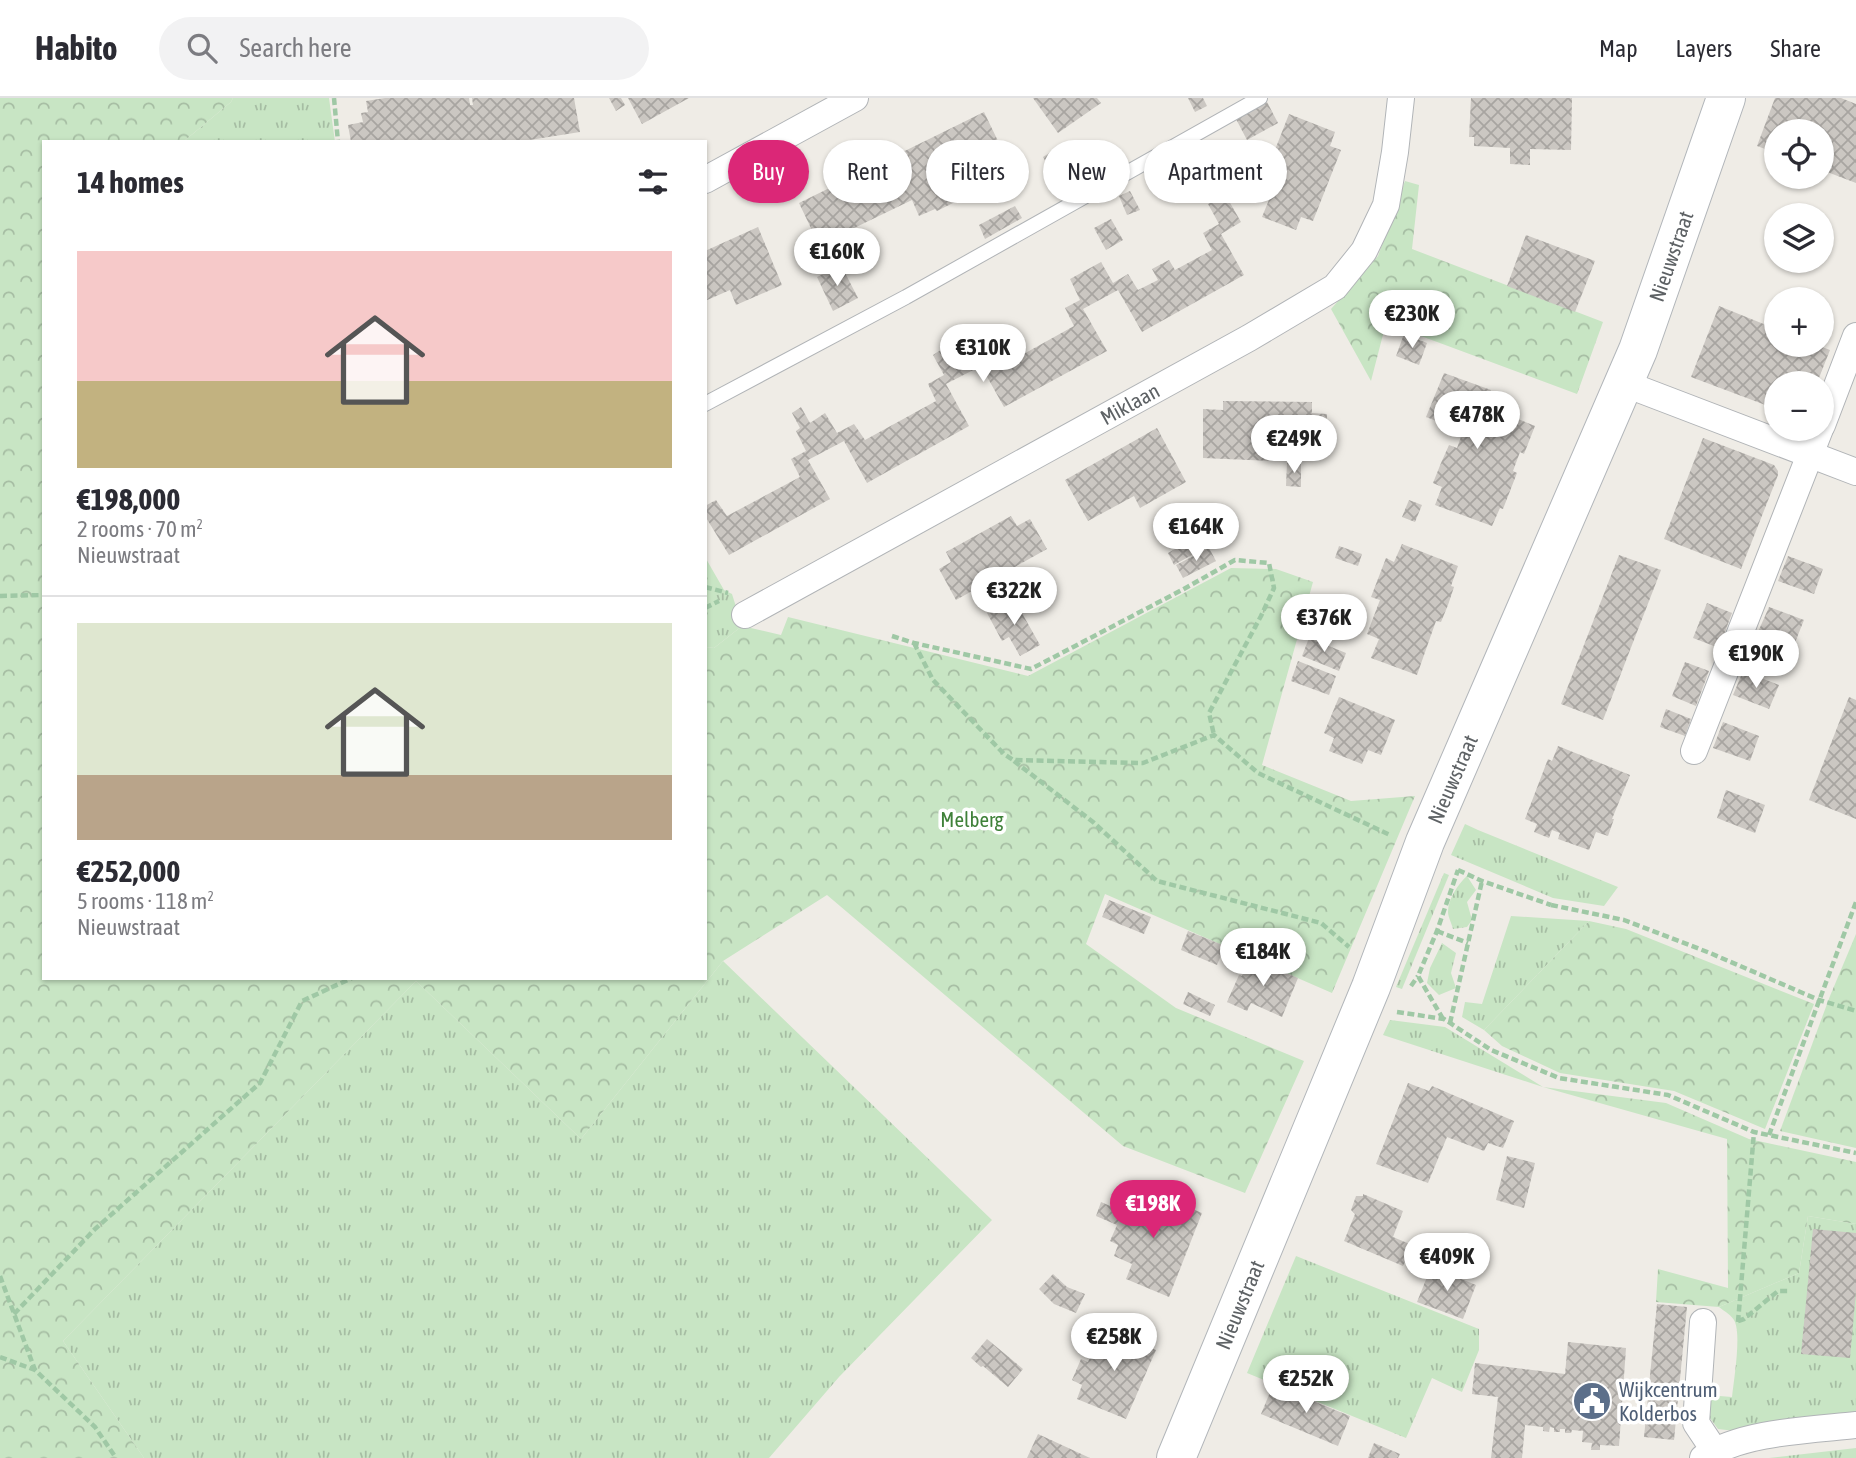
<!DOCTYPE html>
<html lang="en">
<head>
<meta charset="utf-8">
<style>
  :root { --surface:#fff; --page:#f2f2f3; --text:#2b2b33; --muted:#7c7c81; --line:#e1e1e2; --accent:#db2777 }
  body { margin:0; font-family:"Asap Condensed",sans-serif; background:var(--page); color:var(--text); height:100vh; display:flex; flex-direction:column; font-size:26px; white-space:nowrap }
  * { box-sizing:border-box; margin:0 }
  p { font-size:23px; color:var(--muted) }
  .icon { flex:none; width:38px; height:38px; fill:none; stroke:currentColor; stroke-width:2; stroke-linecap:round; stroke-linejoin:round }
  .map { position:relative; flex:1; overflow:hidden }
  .sheet { position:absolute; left:42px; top:42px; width:665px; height:840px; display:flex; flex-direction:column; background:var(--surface); border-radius:0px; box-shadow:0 2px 5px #0004 }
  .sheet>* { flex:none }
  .top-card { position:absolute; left:728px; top:42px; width:665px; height:63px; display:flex; gap:14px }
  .controls { position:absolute; left:1764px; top:21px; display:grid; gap:14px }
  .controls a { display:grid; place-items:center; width:70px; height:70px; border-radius:50%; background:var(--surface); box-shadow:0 2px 5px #0004; font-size:35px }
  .price { position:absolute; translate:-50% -60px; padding:0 16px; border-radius:24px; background:#fff; color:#222; font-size:23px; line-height:46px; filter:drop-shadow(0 2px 4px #0008) }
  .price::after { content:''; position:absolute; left:50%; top:42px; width:21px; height:16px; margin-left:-10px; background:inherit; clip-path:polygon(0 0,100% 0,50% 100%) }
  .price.active { background:var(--accent); color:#fff }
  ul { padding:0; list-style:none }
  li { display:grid; align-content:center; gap:14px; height:371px; padding:0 35px }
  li+li { border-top:2px solid var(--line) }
  li span { display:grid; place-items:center; height:217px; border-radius:0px; color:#555 }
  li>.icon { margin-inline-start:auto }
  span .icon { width:126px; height:126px; fill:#fffc; stroke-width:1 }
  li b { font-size:30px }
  h2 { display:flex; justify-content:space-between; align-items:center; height:84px; padding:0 35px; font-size:30px }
  .tag { padding:0 24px; border-radius:32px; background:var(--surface); box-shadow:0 2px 5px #0004; font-size:24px; line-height:63px }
  .tag.active { background:var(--accent); color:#fff }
  header { display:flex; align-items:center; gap:42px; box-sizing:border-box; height:98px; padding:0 35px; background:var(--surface); border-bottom:2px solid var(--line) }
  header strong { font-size:33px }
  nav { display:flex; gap:38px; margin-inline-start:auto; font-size:24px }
  .search { width:490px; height:63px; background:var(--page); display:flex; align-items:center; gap:18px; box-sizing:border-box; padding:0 24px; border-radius:38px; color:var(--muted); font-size:26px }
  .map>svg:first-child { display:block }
  .grass { fill:url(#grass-tufts) }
  .forest { fill:url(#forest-crowns) }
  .building { fill:url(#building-cross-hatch) }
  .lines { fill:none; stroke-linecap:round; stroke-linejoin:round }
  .lane-casing { stroke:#b1b4b7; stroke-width:16 }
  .street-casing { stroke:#b1b4b7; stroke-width:28 }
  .secondary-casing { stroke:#b2b6ba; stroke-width:40 }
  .path { stroke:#9fc8a5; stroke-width:4.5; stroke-dasharray:7 3.5; stroke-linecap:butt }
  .lane { stroke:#fff; stroke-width:14 }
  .street { stroke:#fff; stroke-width:26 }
  .secondary { stroke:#fff; stroke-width:38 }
  .path-bridge { stroke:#9fc8a5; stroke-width:4.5; stroke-dasharray:7 3.5; stroke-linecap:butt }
  .labels { text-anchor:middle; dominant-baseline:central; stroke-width:7; stroke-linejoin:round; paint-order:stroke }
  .street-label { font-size:21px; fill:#5e6265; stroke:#fff }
  .park-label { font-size:21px; fill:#3f8139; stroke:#fff }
  .service-label { font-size:21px; fill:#4e5e75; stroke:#fff; text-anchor:start }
</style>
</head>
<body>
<header>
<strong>Habito</strong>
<div class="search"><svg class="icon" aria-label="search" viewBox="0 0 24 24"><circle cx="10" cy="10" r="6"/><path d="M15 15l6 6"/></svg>Search here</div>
<nav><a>Map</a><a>Layers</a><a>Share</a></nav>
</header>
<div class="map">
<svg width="1856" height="1360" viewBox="0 0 1856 1360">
  <defs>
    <pattern id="grass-tufts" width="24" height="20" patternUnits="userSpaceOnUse" patternTransform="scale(1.75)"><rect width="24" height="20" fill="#c8e5c4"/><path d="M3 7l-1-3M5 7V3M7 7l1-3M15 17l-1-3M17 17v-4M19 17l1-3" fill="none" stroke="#a6bda3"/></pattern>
    <pattern id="forest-crowns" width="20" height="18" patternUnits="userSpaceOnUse" patternTransform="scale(1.75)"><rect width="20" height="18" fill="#c8e5c4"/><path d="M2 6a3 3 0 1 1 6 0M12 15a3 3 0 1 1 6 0" fill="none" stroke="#a6bda3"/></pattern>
    <pattern id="building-cross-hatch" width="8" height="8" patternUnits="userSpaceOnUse" patternTransform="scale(1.75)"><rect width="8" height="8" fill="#cbc7c2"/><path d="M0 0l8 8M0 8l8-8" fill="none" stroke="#a8a5a1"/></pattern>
  </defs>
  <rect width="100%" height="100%" fill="#efece6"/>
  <g class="grass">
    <polygon points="233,0 329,0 335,44 183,44 231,4"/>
    <polygon points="705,459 724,492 732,496 742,528 714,550 705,549"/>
    <polygon points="1465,726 1478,732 1618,789 1604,808 1553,800 1451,757"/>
    <polygon points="1444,775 1449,777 1402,891 1396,889"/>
    <path d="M1467 778 1476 792 1467 804 1472 822 1467 829 1453 831C1452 826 1448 819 1448 814 1448 801 1458 786 1467 778Z"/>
    <polygon points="1511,818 1589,823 1484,932 1462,919 1465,904 1482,906"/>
    <polygon points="1442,845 1456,855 1451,875 1456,890 1439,897 1427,885 1430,870"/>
    <polygon points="723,863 992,1122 839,1279 769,1360 144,1360 63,1243 416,883 581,1041"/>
    <polygon points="1390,922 1445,929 1543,989 1383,937"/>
    <path d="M1808 1118 1856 1126V1316L1735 1333 1718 1331 1707 1316V1297L1732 1299C1734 1281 1741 1239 1735 1224 1732 1217 1725 1214 1719 1209L1799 1175Z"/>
    <polygon points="1296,1158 1479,1231 1479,1252 1462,1294 1432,1280 1406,1340 1247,1275"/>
    <polygon points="1856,1350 1856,1360 1769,1360"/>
  </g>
  <g class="forest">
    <polygon points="0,0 233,0 231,4 183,44 44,44 44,880 705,880 705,549 714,550 742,528 781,537 788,519 1028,578 1231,470 1276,471 1313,484 1262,667 1351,703 1415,698 1332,895 1105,796 1086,846 1176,910 1304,963 1245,1095 1123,1048 827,797 723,863 581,1041 416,883 63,1243 144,1360 0,1360"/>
    <polygon points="1405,83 1419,87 1412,151 1603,224 1577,296 1386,225 1371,283 1331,211 1378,158"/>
    <polygon points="1589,823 1626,831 1814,906 1765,1031 1674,993 1560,975 1502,948 1484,932"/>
    <polygon points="1856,836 1856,1050 1780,1033 1830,898"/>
    <polygon points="1543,989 1666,1005 1749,1041 1856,1064 1856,1126 1808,1118 1799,1175 1719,1209 1656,1204 1658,1171 1728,1190 1727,1041"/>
  </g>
  <g class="building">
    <polygon points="385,0 469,0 470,7 473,7 472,0 574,0 580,34 517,44 351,44 348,27 363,24 361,15 368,14 366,3"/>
    <polygon points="609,0 621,0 625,7 616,13"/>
    <polygon points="628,0 689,0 642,26"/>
    <polygon points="1033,0 1097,0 1101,5 1058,35"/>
    <polygon points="1188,0 1203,0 1207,8 1195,14"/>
    <polygon points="1471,0 1572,0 1571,52 1530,51 1530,67 1510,66 1510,50 1474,48 1474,39 1469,39"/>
    <polygon points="1775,0 1841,0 1856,6 1856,85 1822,72 1822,33 1776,33 1776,55 1757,48"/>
    <polygon points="1267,4 1278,25 1247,42 1236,21"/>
    <polygon points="984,14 1010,68 961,92 965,99 937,113 935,111 919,118 912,102 819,147 799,105"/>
    <polygon points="1289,16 1335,34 1330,48 1341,52 1313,123 1301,119 1296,132 1262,119 1283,67 1271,62"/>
    <polygon points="1059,49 1080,85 1063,94 1043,59"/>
    <polygon points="1130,93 1140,112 1127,117 1119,98"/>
    <polygon points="1225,96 1241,124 1221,136 1244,177 1142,234 1118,192 1083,211 1107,253 1004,309 981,268 946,286 969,328 867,385 844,343 825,353 808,362 830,401 729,457 705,418 705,408 716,402 727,418 800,379 791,361 806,353 796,333 800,330 792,315 801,309 810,325 825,315 837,335 854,326 865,342 936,303 928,286 944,277 933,257 947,248 963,240 975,260 991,251 1000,269 1074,228 1065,210 1080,202 1070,181 1101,164 1113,185 1128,176 1138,192 1158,182 1152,171 1169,162 1175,172 1212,152 1203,135 1219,126 1208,106"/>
    <polygon points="1015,108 1022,120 985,141 979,127"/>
    <polygon points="1111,121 1123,142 1106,152 1094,130"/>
    <polygon points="758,129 782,187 736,207 730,192 705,203 705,153"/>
    <polygon points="1526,137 1595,163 1575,214 1507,188"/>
    <polygon points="841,167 858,200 833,213 817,179"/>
    <polygon points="1719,208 1776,231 1776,247 1817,247 1830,252 1817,285 1776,285 1776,311 1691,279"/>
    <polygon points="1404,236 1427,245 1419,267 1396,258"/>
    <polygon points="1444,275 1491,292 1486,308 1535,328 1524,356 1520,354 1513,373 1517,375 1503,411 1500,410 1492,428 1435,407 1442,389 1433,385 1441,365 1449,347 1457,350 1463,333 1426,319"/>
    <polygon points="1223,303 1312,304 1312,315 1327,316 1326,350 1275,348 1275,363 1203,360 1203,311 1223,312"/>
    <polygon points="1157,330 1186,384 1140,410 1134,398 1088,423 1065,382"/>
    <polygon points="1703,340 1774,367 1778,373 1778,377 1741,471 1664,441"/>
    <polygon points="1287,365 1301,366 1301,389 1286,388"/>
    <polygon points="1409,402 1422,407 1415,424 1402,419"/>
    <polygon points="1011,418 1017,428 1030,421 1047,451 956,502 939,471 951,464 946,454"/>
    <polygon points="1193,441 1199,453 1174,467 1168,455"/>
    <polygon points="1402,446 1458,468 1451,488 1454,489 1448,507 1441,524 1436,523 1417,577 1371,560 1379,541 1367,536 1380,502 1371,499 1386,460 1394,464"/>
    <polygon points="1339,448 1362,456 1358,468 1335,460"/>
    <polygon points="1209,450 1216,463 1183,480 1176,467"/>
    <polygon points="1619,457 1661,472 1603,622 1561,606"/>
    <polygon points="1788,458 1823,471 1814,496 1778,483"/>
    <polygon points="1014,501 1040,547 1020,558 1009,539 1002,543 987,515"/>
    <polygon points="1707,505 1732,515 1719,550 1693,540"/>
    <polygon points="1769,509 1804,522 1794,547 1758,534"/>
    <polygon points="1309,540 1346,555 1339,573 1302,558"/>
    <polygon points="1298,563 1336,578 1329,597 1291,583"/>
    <polygon points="1685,564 1709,573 1696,608 1672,598"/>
    <polygon points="1743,573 1779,587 1769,611 1733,597"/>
    <polygon points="1339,599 1395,622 1381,657 1368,652 1362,666 1329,653 1334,640 1324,635"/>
    <polygon points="1849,599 1856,602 1856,721 1809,702"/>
    <polygon points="1666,611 1691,621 1685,638 1660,629"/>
    <polygon points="1723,624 1759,638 1750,663 1713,650"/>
    <polygon points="1558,648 1630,677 1612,721 1614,721 1608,738 1596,734 1589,752 1558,741 1560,735 1552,732 1549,740 1534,734 1537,726 1525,721 1548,661 1552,663"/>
    <polygon points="1726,692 1765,707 1755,735 1717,720"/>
    <polygon points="1109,802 1151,819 1144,836 1102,819"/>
    <polygon points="1188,833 1225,848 1217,867 1181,852"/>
    <polygon points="1250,859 1298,880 1282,919 1251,905 1247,913 1227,904 1239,877 1242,878"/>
    <polygon points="1188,894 1215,907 1210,918 1183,906"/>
    <polygon points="1408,985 1429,993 1432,988 1514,1023 1503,1050 1488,1045 1484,1053 1447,1039 1428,1085 1376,1066"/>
    <polygon points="1507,1058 1535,1065 1524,1110 1496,1102"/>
    <polygon points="1363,1096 1403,1113 1393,1139 1412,1147 1403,1168 1344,1143 1355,1116 1351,1112 1356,1098 1363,1098"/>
    <polygon points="1159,1097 1202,1115 1169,1199 1126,1181 1132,1166 1114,1158 1118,1147 1110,1143 1117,1127 1096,1118 1101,1104 1122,1113 1125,1113 1130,1101 1154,1110"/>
    <polygon points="1813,1131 1856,1135 1856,1193 1850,1260 1801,1256"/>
    <polygon points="1431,1169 1476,1187 1463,1221 1417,1204"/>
    <polygon points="1053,1176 1067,1189 1085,1196 1076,1215 1054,1206 1039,1191"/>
    <polygon points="1657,1206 1687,1209 1674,1342 1644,1339"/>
    <polygon points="1105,1231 1156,1252 1126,1321 1077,1301 1082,1287 1072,1282 1081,1261 1088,1264 1096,1244 1098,1245"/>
    <polygon points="987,1241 1023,1271 1008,1289 983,1268 981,1269 971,1260"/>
    <polygon points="1568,1244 1626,1250 1619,1348 1600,1347 1600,1352 1591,1352 1592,1345 1582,1344 1583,1333 1572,1332 1571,1335 1565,1335 1565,1331 1560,1331 1560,1334 1554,1334 1554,1330 1550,1329 1549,1334 1543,1333 1543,1329 1525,1327 1522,1360 1491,1360 1498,1299 1472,1296 1475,1265 1565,1276"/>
    <polygon points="1273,1287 1350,1318 1338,1348 1261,1316"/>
    <polygon points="1038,1336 1090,1360 1027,1360"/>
    <polygon points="1374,1345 1400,1356 1398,1360 1368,1360"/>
  </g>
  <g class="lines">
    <defs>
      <polyline id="lane" points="705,306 906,199 1260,0"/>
      <g id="street">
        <polyline points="705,82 855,0"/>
        <polyline points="1623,285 1856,374"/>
        <polyline points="1822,327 1856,238"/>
        <path id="s1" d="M745 517 1249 240 1335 189 1364 153 1386 107 1395 54 1401 0"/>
        <polyline points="1694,653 1820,331"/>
        <polyline points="1703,1224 1696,1325 1714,1352"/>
        <path d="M1703 1360C1742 1334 1809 1332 1856 1327"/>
      </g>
      <g id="secondary">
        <path id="s2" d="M1176 1360 1371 889 1425 744 1638 252 1726 0"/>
      </g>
    </defs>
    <use href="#lane" class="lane-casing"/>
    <use href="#street" class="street-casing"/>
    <use href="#secondary" class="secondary-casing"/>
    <g class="path">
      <polyline points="334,0 338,44"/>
      <polyline points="705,489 728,495"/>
      <polyline points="0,498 44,497"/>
      <polyline points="705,510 719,503"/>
      <polyline points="892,538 914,545 1031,571 1182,492 1235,462 1269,465 1274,490 1261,518 1209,615 1214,637"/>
      <polyline points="914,545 933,582 1004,656 1013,662 1143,665 1214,637 1258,675 1390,737"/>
      <polyline points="1014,663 1093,724 1157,783 1321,825 1349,849"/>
      <polyline points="1458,772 1482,783 1551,807"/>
      <polyline points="1437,833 1468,845"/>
      <polyline points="1411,888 1418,878"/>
      <polyline points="1397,914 1444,921 1491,952 1559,980 1668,997 1754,1034 1856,1055"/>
      <polyline points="1443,921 1418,878 1437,833 1458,772"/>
      <polyline points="1450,925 1482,783"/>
      <polyline points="1769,1037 1856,804"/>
      <polyline points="0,1178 35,1272"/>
      <polyline points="14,1216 95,1131 260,985 302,903 352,880"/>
      <polyline points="1738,1223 1744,1221 1778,1193 1790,1193"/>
      <polyline points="1738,1224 1754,1034"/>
      <polyline points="0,1259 35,1272 95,1329 116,1360"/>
    </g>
    <use href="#lane" class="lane"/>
    <use href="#street" class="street"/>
    <use href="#secondary" class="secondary"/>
    <polyline class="path-bridge" points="1551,807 1624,822 1710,855 1819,902 1856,913"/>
  </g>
  <defs>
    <symbol id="civic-disc" viewBox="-11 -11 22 22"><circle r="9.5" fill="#5c6f8a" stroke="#fff"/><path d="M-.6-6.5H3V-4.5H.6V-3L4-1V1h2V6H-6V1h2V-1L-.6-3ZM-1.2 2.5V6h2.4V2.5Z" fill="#fff"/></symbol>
  </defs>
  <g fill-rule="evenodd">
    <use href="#civic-disc" x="1570" y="1281" width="44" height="44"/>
  </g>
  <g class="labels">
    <g class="street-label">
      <text stroke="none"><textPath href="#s2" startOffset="1300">Nieuwstraat</textPath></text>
      <text stroke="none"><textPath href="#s1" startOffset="439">Miklaan</textPath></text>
      <text stroke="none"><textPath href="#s2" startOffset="733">Nieuwstraat</textPath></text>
      <text stroke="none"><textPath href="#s2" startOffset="166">Nieuwstraat</textPath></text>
    </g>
    <g class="park-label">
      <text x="972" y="721">Melberg</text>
    </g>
    <g class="service-label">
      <text x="1619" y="1291">Wijkcentrum<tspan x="1619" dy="24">Kolderbos</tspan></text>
    </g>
  </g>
</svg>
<div class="controls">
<a><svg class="icon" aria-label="locate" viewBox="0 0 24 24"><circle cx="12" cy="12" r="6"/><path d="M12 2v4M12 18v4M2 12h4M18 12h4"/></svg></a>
<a><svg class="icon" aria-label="layers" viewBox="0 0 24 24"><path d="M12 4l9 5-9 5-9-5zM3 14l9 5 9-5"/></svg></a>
<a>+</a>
<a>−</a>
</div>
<b class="price" style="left:837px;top:190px">€160K</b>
<b class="price" style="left:1412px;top:252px">€230K</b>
<b class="price" style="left:983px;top:286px">€310K</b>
<b class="price" style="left:1477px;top:353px">€478K</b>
<b class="price" style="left:1294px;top:377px">€249K</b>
<b class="price" style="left:1196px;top:465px">€164K</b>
<b class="price" style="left:1014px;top:529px">€322K</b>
<b class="price" style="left:1324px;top:556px">€376K</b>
<b class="price" style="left:1756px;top:592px">€190K</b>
<b class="price" style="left:1263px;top:890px">€184K</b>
<b class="price active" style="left:1153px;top:1142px">€198K</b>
<b class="price" style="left:1447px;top:1195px">€409K</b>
<b class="price" style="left:1114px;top:1275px">€258K</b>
<b class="price" style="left:1306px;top:1317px">€252K</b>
<div class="top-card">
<a class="tag active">Buy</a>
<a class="tag">Rent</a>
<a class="tag">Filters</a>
<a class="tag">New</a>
<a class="tag">Apartment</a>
</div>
<section class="sheet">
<h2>14 homes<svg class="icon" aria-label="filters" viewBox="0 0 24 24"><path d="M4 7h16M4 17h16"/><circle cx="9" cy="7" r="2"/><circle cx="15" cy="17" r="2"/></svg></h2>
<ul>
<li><span style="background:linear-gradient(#f6c9c9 60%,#c2b280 0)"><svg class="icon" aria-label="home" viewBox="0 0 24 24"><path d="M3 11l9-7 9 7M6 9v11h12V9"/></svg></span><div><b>€198,000</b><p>2 rooms · 70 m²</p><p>Nieuwstraat</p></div></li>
<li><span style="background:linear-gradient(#dfe7d0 70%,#b9a48a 0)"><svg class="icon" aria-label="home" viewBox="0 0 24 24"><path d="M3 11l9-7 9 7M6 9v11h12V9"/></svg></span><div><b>€252,000</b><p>5 rooms · 118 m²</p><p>Nieuwstraat</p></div></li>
</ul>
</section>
</div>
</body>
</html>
